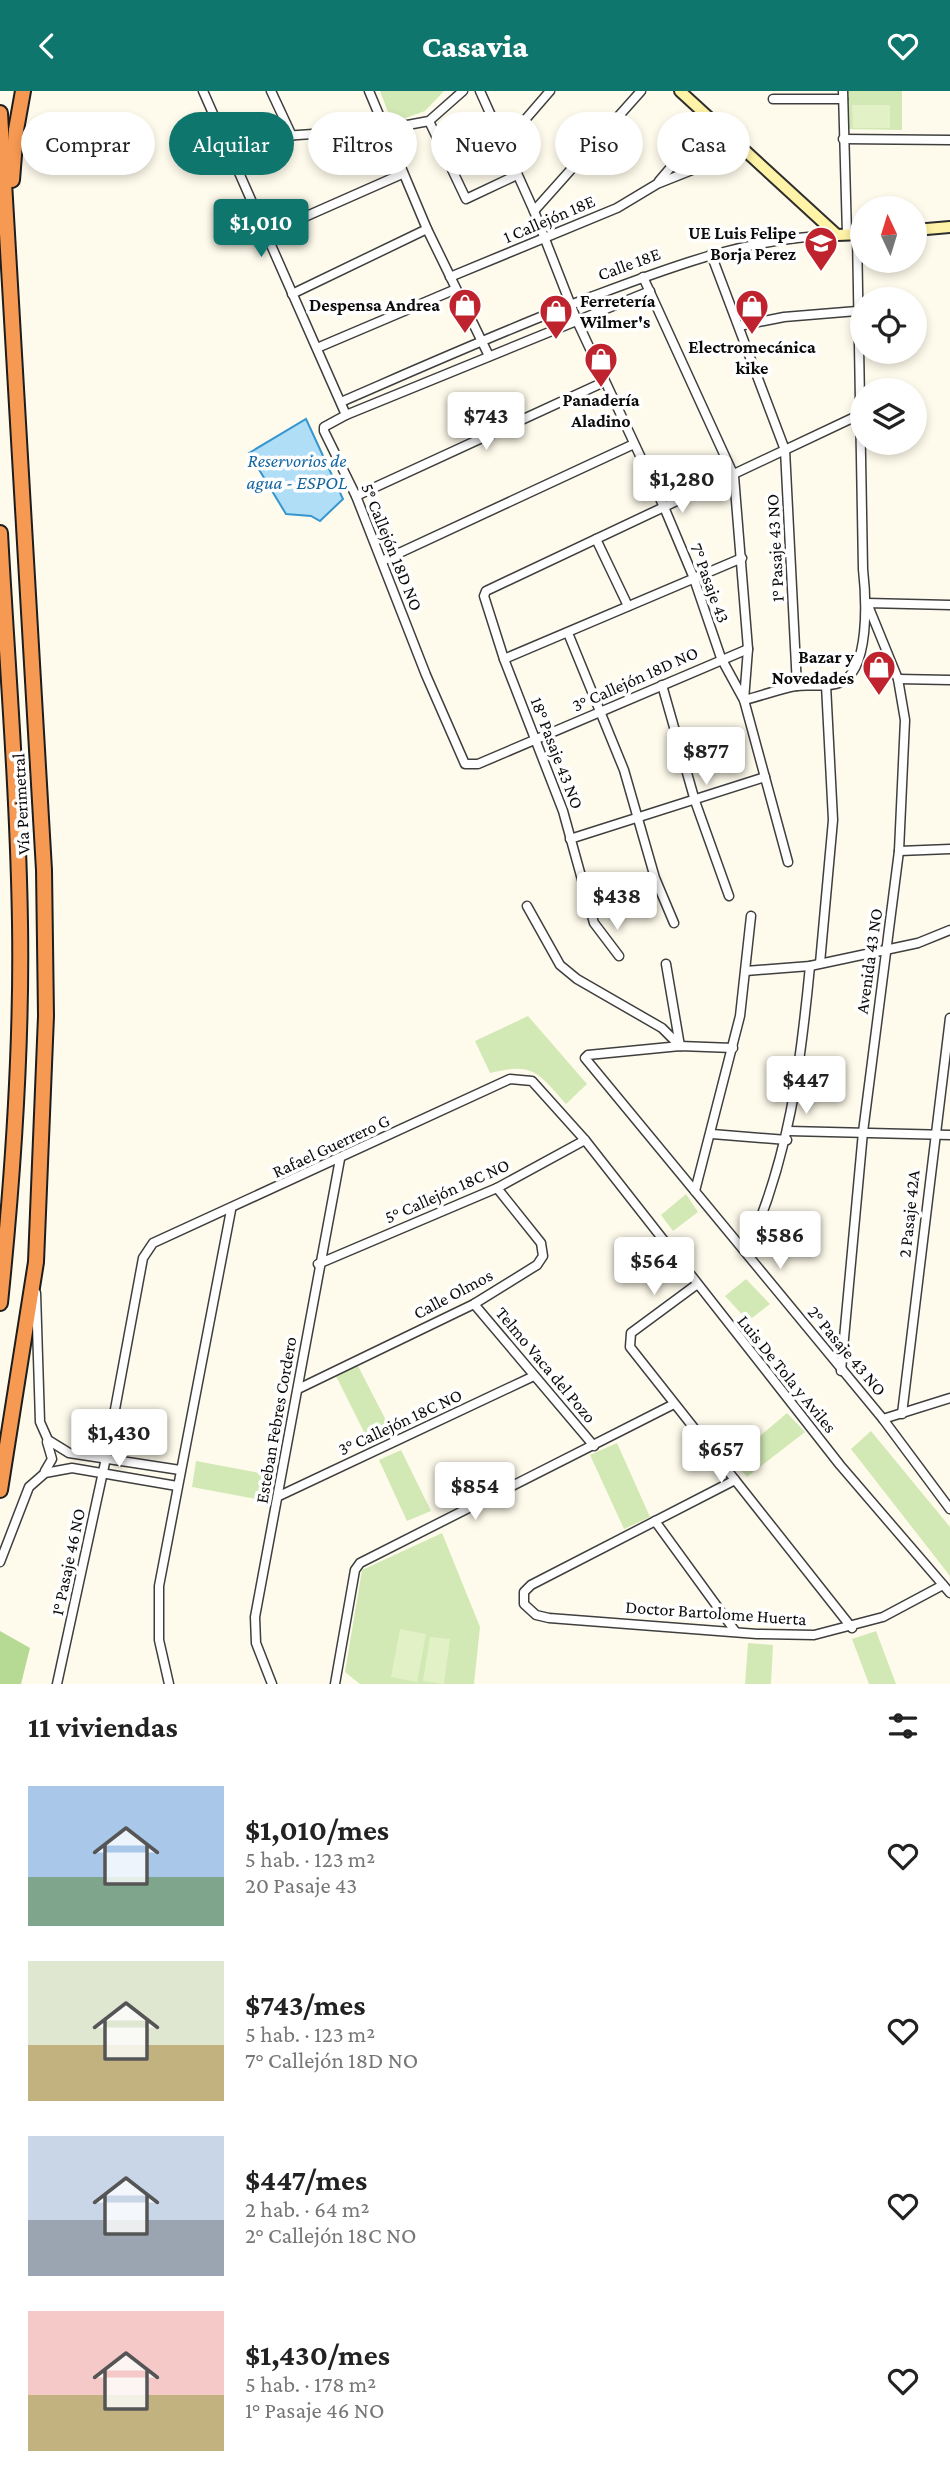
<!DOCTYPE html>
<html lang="es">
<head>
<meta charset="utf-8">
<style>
  :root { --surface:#fff; --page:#f2f2f2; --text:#222; --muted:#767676; --accent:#0f766e }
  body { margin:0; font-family:"Crimson Pro",serif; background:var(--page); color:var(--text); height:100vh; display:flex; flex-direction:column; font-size:26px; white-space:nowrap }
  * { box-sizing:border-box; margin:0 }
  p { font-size:23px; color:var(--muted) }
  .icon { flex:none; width:38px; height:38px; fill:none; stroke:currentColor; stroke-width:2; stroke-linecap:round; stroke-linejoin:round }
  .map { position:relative; height:1593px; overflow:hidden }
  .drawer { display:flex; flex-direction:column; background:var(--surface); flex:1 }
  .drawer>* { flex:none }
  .banner { position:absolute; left:21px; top:21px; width:908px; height:63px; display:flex; gap:14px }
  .needle { width:46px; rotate:356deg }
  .controls { position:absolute; left:850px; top:105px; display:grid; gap:14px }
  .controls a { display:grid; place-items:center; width:77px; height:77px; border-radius:50%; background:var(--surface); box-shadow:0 4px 10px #0003; font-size:35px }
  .price { position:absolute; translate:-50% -60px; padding:0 16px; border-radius:7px; background:#fff; color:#222; font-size:23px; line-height:46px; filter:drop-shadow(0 2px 4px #0008) }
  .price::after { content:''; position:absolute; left:50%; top:42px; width:21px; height:16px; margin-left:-10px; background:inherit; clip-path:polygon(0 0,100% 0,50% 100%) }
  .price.selected { background:var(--accent); color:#fff }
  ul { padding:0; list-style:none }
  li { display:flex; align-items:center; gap:21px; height:175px; padding:0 28px }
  li span { display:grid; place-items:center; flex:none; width:196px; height:140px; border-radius:0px; color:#555 }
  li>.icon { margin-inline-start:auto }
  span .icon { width:84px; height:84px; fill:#fffc; stroke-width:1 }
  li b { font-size:30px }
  h2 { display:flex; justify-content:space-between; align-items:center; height:84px; padding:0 28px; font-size:30px }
  .pill { padding:0 24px; border-radius:32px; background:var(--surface); box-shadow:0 4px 10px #0003; font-size:24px; line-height:63px }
  .pill.selected { background:var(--accent); color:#fff }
  header { display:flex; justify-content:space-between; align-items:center; height:91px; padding:0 28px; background:var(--accent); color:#fff; font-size:32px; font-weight:800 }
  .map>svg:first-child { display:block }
  .green { fill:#d2e9b5 }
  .forest { fill:#b6da94 }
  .pitch { fill:#e3f1c7 }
  .water { fill:#b0def7; stroke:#3696cf; stroke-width:2 }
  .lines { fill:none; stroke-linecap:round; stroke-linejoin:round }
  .street-casing { stroke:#3f3f3f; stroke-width:11 }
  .secondary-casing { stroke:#2e2e2e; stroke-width:14 }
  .highway-casing { stroke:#1d1d1d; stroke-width:18 }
  .street { stroke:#fff; stroke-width:8 }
  .secondary { stroke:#fff3a7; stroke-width:10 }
  .highway { stroke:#f69952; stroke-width:14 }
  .labels { text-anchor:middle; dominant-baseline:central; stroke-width:7; stroke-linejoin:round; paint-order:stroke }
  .street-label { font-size:18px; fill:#0c0c0c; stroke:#fff }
  .poi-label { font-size:18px; font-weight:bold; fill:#0c0c0c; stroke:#fff; text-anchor:end }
  .water-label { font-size:19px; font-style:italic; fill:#1466a0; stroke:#fff }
</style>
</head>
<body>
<header><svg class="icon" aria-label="back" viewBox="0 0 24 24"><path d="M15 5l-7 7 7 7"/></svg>Casavia<svg class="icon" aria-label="heart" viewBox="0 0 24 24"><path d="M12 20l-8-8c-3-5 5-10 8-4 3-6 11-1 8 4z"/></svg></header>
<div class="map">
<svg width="950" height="1593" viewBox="0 0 950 1593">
  <rect width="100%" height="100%" fill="#fffbec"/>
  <g class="green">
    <polygon points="380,0 444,0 425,20 403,28 388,21"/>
    <polygon points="845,0 902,0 902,39 846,38"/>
    <path d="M528 925 587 993 566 1013C538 982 534 971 490 982L475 950Z"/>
    <polygon points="686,1103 698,1121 673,1140 661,1124"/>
    <polygon points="746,1188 770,1213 748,1230 725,1205"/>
    <polygon points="358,1275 392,1341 369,1351 336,1285"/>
    <polygon points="787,1322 805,1341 747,1386 732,1369"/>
    <polygon points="871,1340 950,1436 950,1485 851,1358"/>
    <polygon points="617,1352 650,1426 624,1438 590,1364"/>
    <polygon points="401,1359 431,1420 407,1430 379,1369"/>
    <polygon points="196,1370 270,1384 267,1410 192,1396"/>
    <polygon points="442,1442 480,1536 474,1593 360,1593 345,1581 362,1479"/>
    <polygon points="876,1540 896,1593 869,1593 852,1548"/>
    <polygon points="748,1552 773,1554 771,1593 745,1593"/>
  </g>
  <polygon class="forest" points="0,1540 30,1557 21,1593 0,1593"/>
  <g class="pitch">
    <polygon points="852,14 890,14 890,37 853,37"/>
    <polygon points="400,1538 426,1543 417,1591 391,1586"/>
    <polygon points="430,1546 450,1548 444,1593 423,1590"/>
  </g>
  <polygon class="water" points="306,328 343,408 320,430 311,425 286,423 249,362"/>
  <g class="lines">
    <defs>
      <g id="street">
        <polyline points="203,0 346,324"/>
        <polyline points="271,0 292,45"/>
        <polyline points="369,0 427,138 489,265"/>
        <polyline points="480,0 534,120 577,230 664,416 693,485 721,567 744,609 788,771"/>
        <polyline points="843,0 847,144"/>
        <polyline points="773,8 843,8"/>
        <polyline points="429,30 466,108 517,84"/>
        <polyline points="843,48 950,49"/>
        <polyline points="224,49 386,38 429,30 463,0"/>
        <polyline points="505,52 550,0"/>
        <polyline points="659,90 712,28"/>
        <polyline points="534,120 641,0"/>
        <polyline points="266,143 402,83"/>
        <polyline points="711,163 785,359 797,595"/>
        <polyline points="450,186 617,117 657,93 745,58"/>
        <path d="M643 186 734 385 748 558 744 609C761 605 779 598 796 595 810 593 825 597 839 592 871 581 866 505 863 478L857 143"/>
        <polyline points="650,200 346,324 324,336 324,340 356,405 426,584 465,673 478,673 748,558"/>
        <polyline points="292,203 427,138"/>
        <polyline points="739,235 784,226 857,220"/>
        <polyline points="317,257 456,198"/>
        <path d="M341 311C424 275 507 238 591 206 676 174 746 147 837 144"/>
        <polyline points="356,405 604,291"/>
        <polyline points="596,448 628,515"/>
        <polyline points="382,470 634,353"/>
        <polyline points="568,542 624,679 655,787 674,832"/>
        <polyline points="504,568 742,467"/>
        <polyline points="898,588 950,589"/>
        <polyline points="662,594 695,710 729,805"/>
        <polyline points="570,748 765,686"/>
        <polyline points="899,760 950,758"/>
        <polyline points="527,815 560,874 577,888 662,937 680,955 666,873"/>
        <polyline points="619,865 594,832 563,720 504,568 484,505 486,500 861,323"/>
        <polyline points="820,872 833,729 826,594"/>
        <polyline points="746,880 810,875 918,852 950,839"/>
        <polyline points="733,957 680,955 588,964 585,967 883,1328 950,1418"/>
        <polyline points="789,1040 950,1044"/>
        <polyline points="712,1043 787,1049"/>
        <polyline points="695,1100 740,925 751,825"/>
        <path d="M747 1161C789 1065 800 979 810 875"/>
        <polyline points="318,1173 497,1097 585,1049"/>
        <polyline points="696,1194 631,1242 630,1256 852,1537"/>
        <polyline points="36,1202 40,1331 48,1349 69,1362 180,1379"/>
        <polyline points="474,1213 594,1355"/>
        <polyline points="841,1280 863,1041 899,760 905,629 898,588 867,512 950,514"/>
        <polyline points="298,1298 474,1213 537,1174 543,1165 541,1152 497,1097"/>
        <polyline points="902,1323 950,927"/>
        <polyline points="883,1328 950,1307"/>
        <polyline points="45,1380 52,1368 47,1351"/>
        <polyline points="735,1389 531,1494 524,1501 524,1513 536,1524 549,1527 757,1543 814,1544 883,1526 943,1494"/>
        <polyline points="279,1405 534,1285"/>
        <polyline points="655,1430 735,1540"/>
        <polyline points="0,1471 29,1396 45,1382 72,1377 177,1395"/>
        <polyline points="57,1593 106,1367 143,1167 153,1152 510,988 532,990 585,1049 840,1374 950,1502"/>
        <polyline points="169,1593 159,1549 159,1495 231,1119"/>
        <polyline points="272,1593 256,1552 255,1526 340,1068"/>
        <polyline points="335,1593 355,1479 360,1472 674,1313"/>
      </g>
      <g id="secondary">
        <polyline points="680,0 837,144 863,143"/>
        <polyline points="915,139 950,136"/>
      </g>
      <g id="highway">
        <polyline points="0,22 44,779 46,925 36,1171 0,1399"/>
        <polyline points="12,89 16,39 23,0"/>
        <path d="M0 442C7 572 18 702 20 832 22 959 13 1086 0 1212"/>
      </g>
    </defs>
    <use href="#street" class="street-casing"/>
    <use href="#secondary" class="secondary-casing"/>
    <use href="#highway" class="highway-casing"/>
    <use href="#street" class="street"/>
    <use href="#secondary" class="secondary"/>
    <use href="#highway" class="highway"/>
  </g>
  <defs>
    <symbol id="school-pin" viewBox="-11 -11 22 30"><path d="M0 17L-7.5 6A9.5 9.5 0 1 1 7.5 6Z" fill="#be232e" stroke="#fff"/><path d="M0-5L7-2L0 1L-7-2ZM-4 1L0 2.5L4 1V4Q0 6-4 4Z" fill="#fff"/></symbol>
    <symbol id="shop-pin" viewBox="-11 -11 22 30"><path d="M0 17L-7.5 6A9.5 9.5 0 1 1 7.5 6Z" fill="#be232e" stroke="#fff"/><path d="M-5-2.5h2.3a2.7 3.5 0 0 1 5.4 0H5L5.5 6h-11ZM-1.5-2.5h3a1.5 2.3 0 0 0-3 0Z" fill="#fff"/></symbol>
  </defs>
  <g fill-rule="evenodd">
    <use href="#school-pin" x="802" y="133" width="38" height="52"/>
    <use href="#shop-pin" x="446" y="195" width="38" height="52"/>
    <use href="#shop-pin" x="733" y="196" width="38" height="52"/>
    <use href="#shop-pin" x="537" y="201" width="38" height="52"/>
    <use href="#shop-pin" x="582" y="249" width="38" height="52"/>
    <use href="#shop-pin" x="860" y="557" width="38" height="52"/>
  </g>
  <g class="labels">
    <g class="street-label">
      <text transform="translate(549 128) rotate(-23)">1 Callejón 18E</text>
      <text transform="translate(629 173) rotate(-20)">Calle 18E</text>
      <text transform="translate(392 456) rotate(68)">5° Callejón 18D NO</text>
      <text transform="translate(775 457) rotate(-93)">1° Pasaje 43 NO</text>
      <text transform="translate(710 492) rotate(70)">7° Pasaje 43</text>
      <text transform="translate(635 588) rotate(-24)">3° Callejón 18D NO</text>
      <text transform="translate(557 662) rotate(69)">18° Pasaje 43 NO</text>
      <text transform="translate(21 713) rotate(-93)">Vía Perimetral</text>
      <text transform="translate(869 870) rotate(-82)">Avenida 43 NO</text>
      <text transform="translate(331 1055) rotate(-25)">Rafael Guerrero G</text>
      <text transform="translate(447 1100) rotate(-24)">5° Callejón 18C NO</text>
      <text transform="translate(909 1123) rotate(-84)">2 Pasaje 42A</text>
      <text transform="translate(453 1203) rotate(-28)">Calle Olmos</text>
      <text transform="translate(847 1260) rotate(50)">2° Pasaje 43 NO</text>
      <text transform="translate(546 1274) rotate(50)">Telmo Vaca del Pozo</text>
      <text transform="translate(787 1283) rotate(51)">Luis De Tola y Aviles</text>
      <text transform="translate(276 1329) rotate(-80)">Esteban Febres Cordero</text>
      <text transform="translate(400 1331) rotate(-25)">3° Callejón 18C NO</text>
      <text transform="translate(68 1471) rotate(-78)">1° Pasaje 46 NO</text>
      <text transform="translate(716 1522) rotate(4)">Doctor Bartolome Huerta</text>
    </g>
    <g class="poi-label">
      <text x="796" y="142">UE Luis Felipe<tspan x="796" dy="21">Borja Perez</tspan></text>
      <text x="580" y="210" text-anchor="start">Ferretería<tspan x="580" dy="21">Wilmer's</tspan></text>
      <text x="440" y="214">Despensa Andrea</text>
      <text x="752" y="256" text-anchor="middle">Electromecánica<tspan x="752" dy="21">kike</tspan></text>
      <text x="601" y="309" text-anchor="middle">Panadería<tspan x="601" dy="21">Aladino</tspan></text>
      <text x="854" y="566">Bazar y<tspan x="854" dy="21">Novedades</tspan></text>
    </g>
    <g class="water-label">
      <text x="297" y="369">Reservorios de<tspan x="297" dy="22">agua - ESPOL</tspan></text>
    </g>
  </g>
</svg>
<div class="controls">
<a><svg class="needle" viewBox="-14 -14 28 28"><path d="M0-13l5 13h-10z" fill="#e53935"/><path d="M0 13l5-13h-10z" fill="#767676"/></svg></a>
<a><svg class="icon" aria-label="locate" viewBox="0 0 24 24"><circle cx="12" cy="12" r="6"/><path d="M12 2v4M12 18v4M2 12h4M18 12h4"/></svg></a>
<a><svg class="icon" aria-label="layers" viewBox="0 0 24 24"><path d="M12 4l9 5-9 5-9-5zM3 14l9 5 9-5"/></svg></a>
</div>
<b class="price selected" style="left:261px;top:168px">$1,010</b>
<b class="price" style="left:486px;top:361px">$743</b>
<b class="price" style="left:682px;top:424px">$1,280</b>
<b class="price" style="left:706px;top:696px">$877</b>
<b class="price" style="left:617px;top:841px">$438</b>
<b class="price" style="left:806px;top:1025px">$447</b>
<b class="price" style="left:780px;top:1180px">$586</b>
<b class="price" style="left:654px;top:1206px">$564</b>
<b class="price" style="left:119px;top:1378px">$1,430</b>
<b class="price" style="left:721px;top:1394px">$657</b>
<b class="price" style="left:475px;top:1431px">$854</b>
<div class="banner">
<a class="pill">Comprar</a>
<a class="pill selected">Alquilar</a>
<a class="pill">Filtros</a>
<a class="pill">Nuevo</a>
<a class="pill">Piso</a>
<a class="pill">Casa</a>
</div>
</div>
<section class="drawer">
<h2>11 viviendas<svg class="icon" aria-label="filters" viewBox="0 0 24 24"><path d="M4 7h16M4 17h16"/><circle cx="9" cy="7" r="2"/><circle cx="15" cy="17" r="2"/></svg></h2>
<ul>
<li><span style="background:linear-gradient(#a9c7e8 65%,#7fa58c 0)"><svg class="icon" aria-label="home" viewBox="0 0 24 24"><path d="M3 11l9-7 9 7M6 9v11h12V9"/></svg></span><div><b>$1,010/mes</b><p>5 hab. · 123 m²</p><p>20 Pasaje 43</p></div><svg class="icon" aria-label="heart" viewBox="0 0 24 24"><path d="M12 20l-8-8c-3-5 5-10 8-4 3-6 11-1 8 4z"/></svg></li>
<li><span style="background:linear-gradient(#dfe7d0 60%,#c2b280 0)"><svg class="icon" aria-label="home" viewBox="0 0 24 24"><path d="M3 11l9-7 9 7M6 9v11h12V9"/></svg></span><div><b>$743/mes</b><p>5 hab. · 123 m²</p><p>7° Callejón 18D NO</p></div><svg class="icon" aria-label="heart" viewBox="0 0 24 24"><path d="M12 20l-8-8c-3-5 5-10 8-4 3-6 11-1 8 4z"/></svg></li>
<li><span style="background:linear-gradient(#c9d6e8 60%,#9aa5b1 0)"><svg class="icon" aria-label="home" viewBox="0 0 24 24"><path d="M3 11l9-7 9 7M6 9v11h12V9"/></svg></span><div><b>$447/mes</b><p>2 hab. · 64 m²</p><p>2° Callejón 18C NO</p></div><svg class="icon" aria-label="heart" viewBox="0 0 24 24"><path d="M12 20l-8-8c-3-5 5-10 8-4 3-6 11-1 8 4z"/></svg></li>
<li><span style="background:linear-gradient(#f6c9c9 60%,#c2b280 0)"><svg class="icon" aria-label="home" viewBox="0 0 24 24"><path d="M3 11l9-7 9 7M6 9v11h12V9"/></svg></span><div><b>$1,430/mes</b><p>5 hab. · 178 m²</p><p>1° Pasaje 46 NO</p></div><svg class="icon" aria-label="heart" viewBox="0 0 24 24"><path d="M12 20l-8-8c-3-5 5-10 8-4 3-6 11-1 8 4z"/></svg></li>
</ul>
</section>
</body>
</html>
